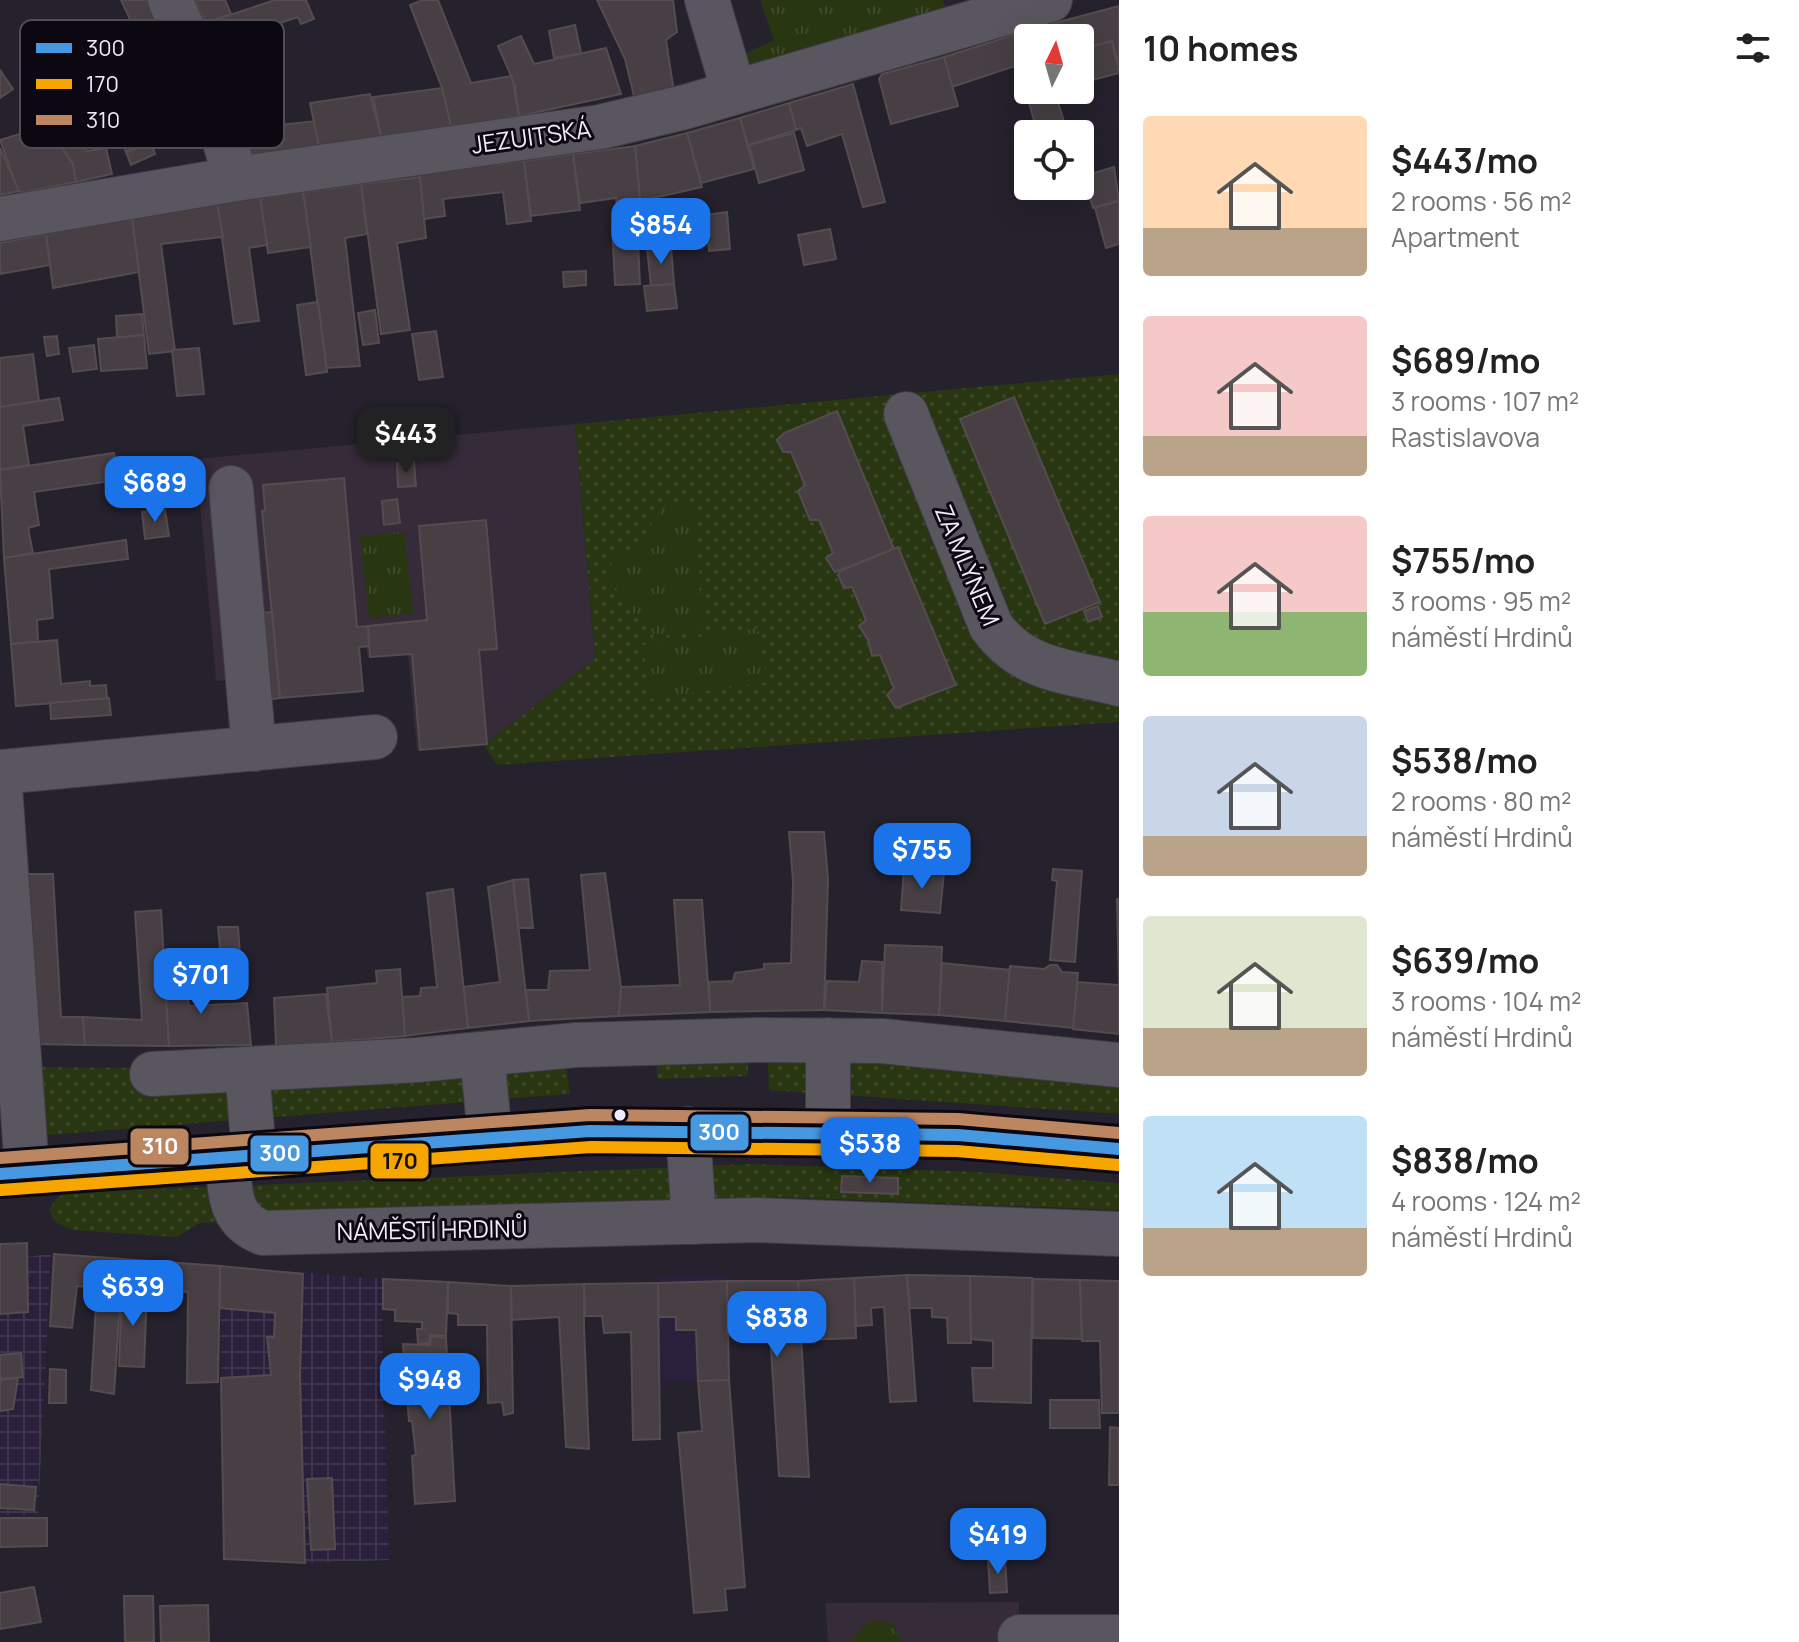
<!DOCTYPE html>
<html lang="en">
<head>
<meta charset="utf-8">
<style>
  :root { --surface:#fff; --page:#f2f2f2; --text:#222; --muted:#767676; --accent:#1a73e8 }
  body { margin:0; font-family:Manrope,sans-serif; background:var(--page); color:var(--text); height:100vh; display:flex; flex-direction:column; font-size:30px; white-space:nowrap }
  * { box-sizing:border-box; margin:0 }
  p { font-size:26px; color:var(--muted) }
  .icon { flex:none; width:44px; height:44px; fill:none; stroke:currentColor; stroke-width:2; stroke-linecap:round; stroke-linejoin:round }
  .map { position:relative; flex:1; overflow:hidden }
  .sheet { display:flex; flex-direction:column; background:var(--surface); width:680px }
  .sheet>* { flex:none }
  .needle { width:52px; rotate:5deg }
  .fabs { position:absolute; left:1014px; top:24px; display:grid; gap:16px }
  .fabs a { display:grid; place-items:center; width:80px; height:80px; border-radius:8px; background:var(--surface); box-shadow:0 8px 32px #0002; font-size:40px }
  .price { position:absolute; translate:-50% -68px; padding:0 18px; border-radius:16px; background:var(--accent); color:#fff; font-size:26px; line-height:52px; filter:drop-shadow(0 2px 4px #0008) }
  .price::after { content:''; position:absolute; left:50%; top:48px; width:24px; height:18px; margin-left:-12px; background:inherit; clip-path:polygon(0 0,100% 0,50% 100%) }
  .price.on { background:#222; color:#fff }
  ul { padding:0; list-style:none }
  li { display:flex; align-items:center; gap:24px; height:200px; padding:0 24px }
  li span { display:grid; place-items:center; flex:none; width:224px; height:160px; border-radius:8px; color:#555 }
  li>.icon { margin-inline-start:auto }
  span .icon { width:96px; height:96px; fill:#fffc; stroke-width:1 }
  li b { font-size:34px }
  h2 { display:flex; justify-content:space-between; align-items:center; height:96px; padding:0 24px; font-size:34px }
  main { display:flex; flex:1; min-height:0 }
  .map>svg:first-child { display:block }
  .built { fill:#2a203b }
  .industrial { fill:url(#industrial-grid) }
  .education { fill:#352b39 }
  .grass { fill:url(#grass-dots) }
  .park { fill:url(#park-tufts) }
  .building { fill:#473f44; stroke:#544c4f; stroke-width:2 }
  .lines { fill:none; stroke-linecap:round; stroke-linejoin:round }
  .minor-casing { stroke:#403c47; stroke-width:46 }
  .major-casing { stroke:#403c47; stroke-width:46 }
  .minor { stroke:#595660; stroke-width:44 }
  .major { stroke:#605a5a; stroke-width:44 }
  .bus-1-casing { stroke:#0c0812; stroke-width:18 }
  .bus-2-casing { stroke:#0c0812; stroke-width:18 }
  .bus-3-casing { stroke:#0c0812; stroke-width:18 }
  .bus-1 { stroke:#4699e1; stroke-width:12 }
  .bus-2 { stroke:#f7a600; stroke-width:12 }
  .bus-3 { stroke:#bb8660; stroke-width:12 }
  .bus-dot { fill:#f1ecfc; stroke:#0c0812; stroke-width:3 }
  .labels { text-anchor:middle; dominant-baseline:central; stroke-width:6; stroke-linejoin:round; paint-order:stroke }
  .street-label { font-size:24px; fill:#f1ecfc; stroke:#0c0812 }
  .key { fill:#0c0812; stroke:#514c58; stroke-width:2 }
  .key-label { font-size:22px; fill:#f1ecfc }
  .line-badge { stroke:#0c0812; stroke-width:3 }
  .badge-label { font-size:22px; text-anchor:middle; font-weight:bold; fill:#fff }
  .pale-badge-label { font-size:22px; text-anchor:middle; font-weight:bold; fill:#111 }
</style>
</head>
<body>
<main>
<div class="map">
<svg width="1119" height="1642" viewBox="0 0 1119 1642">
  <defs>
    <pattern id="industrial-grid" width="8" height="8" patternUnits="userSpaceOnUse" patternTransform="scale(2)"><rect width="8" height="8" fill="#2a203b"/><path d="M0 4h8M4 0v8" fill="none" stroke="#3f364e"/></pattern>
    <pattern id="grass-dots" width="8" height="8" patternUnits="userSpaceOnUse" patternTransform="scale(2)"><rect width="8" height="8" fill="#283612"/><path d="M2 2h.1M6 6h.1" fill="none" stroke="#3d4a2a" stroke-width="1.8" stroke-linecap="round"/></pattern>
    <pattern id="park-tufts" width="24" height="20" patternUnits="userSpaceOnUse" patternTransform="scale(2)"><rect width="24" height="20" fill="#283612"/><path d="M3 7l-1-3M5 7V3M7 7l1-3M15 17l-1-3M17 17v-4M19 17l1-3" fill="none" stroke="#3d4a2a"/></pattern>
  </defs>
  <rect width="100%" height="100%" fill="#25212d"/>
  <polygon class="built" points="658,1276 727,1276 729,1380 658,1382"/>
  <g class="industrial">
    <polygon points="27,1243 26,1257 51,1254 38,1515 0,1515 0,1244"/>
    <polygon points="220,1266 383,1279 382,1334 389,1560 305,1563 224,1559"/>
  </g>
  <g class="education">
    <polygon points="575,424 595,659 484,745 417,751 408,655 368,658 366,648 348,650 349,671 216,681 196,459"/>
    <polygon points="1019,1602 1019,1642 828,1642 825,1603"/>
  </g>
  <g class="grass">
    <polygon points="1119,374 1119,722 497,765 484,745 595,659 575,424"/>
    <polygon points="736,1049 750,1053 747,1076 657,1079 657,1065 735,1064"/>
    <polygon points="767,1050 1119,1073 1119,1114 769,1090"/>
    <polygon points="565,1055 570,1094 47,1135 38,1126 29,1067 141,1068"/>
    <polygon points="749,1164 978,1172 1119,1183 1119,1210 776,1197 200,1223 176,1237 71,1230 55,1222 49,1210 55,1200 65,1193"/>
  </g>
  <g class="park">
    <polygon points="760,0 943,0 946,9 745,68 738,57 774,40"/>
    <path d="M686 502 694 506 704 626 694 632 654 637 604 577 617 555C642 547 649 526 664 505Z"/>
    <polygon points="404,532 413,613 369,618 360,536"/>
    <polygon points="758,628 767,682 650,699 643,645"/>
    <polygon points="886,1621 894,1625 902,1642 854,1642 854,1637 868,1622"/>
  </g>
  <g class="building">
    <polygon points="121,0 150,0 159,20 135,30"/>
    <polygon points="195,0 225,0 231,14 205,23"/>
    <polygon points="275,0 306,0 314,19 301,24 298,17 242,36 254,67 226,78 205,23"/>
    <polygon points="423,0 438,0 471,83 512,76 519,116 451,126 442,88 410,5"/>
    <polygon points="597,0 673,0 677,32 666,40 674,92 635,100 625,59"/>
    <polygon points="1119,6 1119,65 1112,41 1080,50 1080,38 1035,38 1032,29"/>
    <polygon points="575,25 581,53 554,58 549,31"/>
    <polygon points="1032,29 1035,38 1028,38 1028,90 1054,90 1068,134 1038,134 1018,65 952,87 944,57"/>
    <polygon points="521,36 534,64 606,48 621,94 519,116 515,85 498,46"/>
    <polygon points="1112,41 1119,73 1081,83 1080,50"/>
    <polygon points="944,57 958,106 891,124 879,79 882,74"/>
    <polygon points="260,67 279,125 316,121 319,146 250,155 226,78"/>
    <polygon points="0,70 13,89 0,98"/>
    <polygon points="853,84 885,202 863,207 842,134 807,146 801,128 796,130 789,103"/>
    <polygon points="442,88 451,126 381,136 373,97"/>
    <polygon points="370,94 381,136 319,146 310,103"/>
    <polygon points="789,103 796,130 748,145 740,118"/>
    <polygon points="159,113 168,134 126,152 117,131"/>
    <polygon points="740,118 754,169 701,183 687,133"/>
    <polygon points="46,126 73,164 76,182 19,193 0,140"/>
    <polygon points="69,131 77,133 87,151 106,148 112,174 76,182 73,164 56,139"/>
    <polygon points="687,133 702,187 640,201 635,146"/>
    <polygon points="794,133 804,170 759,183 749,145"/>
    <polygon points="151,143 155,154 131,165 126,152"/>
    <polygon points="635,146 641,211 618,214 616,198 580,203 573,154"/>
    <polygon points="0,148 19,191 0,195"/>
    <polygon points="573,154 580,210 531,216 524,161"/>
    <polygon points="524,161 531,221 507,224 503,192 443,199 445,216 424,219 419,174"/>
    <polygon points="1114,167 1119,200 1093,208 1084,176"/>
    <polygon points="420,177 426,238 397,243 410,330 381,334 361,184"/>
    <polygon points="361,184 367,234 345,238 360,366 326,368 303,192"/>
    <polygon points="303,192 311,247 268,253 260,198"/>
    <polygon points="260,197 267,245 249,248 259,321 234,324 217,203"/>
    <polygon points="1119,201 1119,244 1106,248 1095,208"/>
    <polygon points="217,203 223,237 161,244 175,351 149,354 132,218"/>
    <polygon points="727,212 730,249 709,251 706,215"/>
    <polygon points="132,218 139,272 53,288 46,234"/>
    <polygon points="637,222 640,284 615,285 612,223"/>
    <polygon points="830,229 836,259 804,265 798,235"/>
    <polygon points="46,234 50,265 0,274 0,243"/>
    <polygon points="671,246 674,284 651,286 647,248"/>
    <polygon points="586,271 586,285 564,287 563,272"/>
    <polygon points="674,284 677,308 647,311 644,286"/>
    <polygon points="318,302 327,372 306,375 297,305"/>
    <polygon points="375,310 379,343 363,345 358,313"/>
    <polygon points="142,314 144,335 117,338 116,316"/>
    <polygon points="436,331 443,377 419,380 412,334"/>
    <polygon points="144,335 147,368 101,371 98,339"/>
    <polygon points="57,336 59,354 47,356 44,337"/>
    <polygon points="94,345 97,369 73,372 69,348"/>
    <polygon points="199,348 204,394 177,396 172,350"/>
    <polygon points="33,354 39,401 0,407 0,358"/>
    <polygon points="1014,397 1100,602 1045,624 960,419"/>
    <polygon points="59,398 63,420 23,426 29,465 0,470 0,407"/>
    <polygon points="837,411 894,549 835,572 826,558 833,553 819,520 810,520 798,491 805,485 791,452 783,452 777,440 784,433"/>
    <polygon points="114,453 118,480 34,492 39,525 28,528 33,553 4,558 0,470"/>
    <polygon points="414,462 416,486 398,487 397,463"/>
    <polygon points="344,478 357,627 368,626 369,646 359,647 363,691 280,698 262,511 265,510 263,485"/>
    <polygon points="397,499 400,523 384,525 382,501"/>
    <polygon points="165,510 169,536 145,539 142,512"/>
    <polygon points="486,520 497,649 479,650 487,744 420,750 412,654 370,657 368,626 427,620 419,526"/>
    <polygon points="126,540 128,559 49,569 53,618 37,620 38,642 11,644 4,558"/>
    <polygon points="898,547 956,685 896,708 887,695 894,688 880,655 872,656 868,640 859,626 866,620 852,587 844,588 838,575 840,571"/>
    <polygon points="1098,606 1102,617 1088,622 1084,611"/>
    <polygon points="272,612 280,698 268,700 260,613"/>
    <polygon points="57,640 61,684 90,681 90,686 106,685 107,699 16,706 11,644"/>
    <polygon points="109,698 111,715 51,719 50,703"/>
    <polygon points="789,832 824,832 828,879 824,1010 710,1012 709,982 733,981 735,973 764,969 764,964 791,963 793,881"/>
    <polygon points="904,868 944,872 940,913 901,910"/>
    <polygon points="1053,869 1082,871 1075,962 1050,960 1057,881 1052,880"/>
    <polygon points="605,873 621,987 619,1016 529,1021 526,990 548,990 550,971 590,970 581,875"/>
    <polygon points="27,874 53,874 61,1017 83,1017 85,1045 37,1044"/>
    <polygon points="528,879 533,928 518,928 513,880"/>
    <polygon points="513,880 529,1021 468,1028 463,987 500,982 488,887"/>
    <polygon points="453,889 468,1028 405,1036 402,997 420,996 421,988 437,987 427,893"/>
    <polygon points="1117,899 1119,899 1119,1034 1073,1029 1077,982 1119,985"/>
    <polygon points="674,900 702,900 710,1012 619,1016 621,987 680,985"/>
    <polygon points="161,910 169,1046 85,1045 83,1017 142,1020 135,912"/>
    <polygon points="218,927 238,927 240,954 221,957"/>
    <polygon points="885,945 942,947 939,1015 882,1013"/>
    <polygon points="183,960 189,1006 247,1003 251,1045 169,1046 164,961"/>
    <polygon points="862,961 882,962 882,1013 824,1010 827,981 859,982"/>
    <polygon points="942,963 1010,970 1005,1021 939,1015"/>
    <polygon points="1050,965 1057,965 1062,972 1078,973 1073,1028 1005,1021 1010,966 1044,969"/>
    <polygon points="400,969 405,1036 332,1042 327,988 377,983 376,971"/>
    <polygon points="326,994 332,1042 276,1046 274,998"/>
    <polygon points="842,1176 898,1178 898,1194 841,1192"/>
    <polygon points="27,1243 28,1312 0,1314 0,1244"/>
    <polygon points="54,1254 123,1259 114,1394 91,1390 97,1288 77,1286 72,1328 50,1326"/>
    <polygon points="123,1259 220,1266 218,1382 187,1383 188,1292 122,1289"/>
    <polygon points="220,1266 303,1274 300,1376 305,1563 224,1559 221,1378 271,1375 267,1337 274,1337 275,1313 220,1308"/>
    <polygon points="907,1275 916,1401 890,1402 884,1307 871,1308 872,1325 856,1326 854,1278"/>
    <polygon points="907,1275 970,1276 971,1343 948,1343 947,1318 932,1317 932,1308 910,1308"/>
    <polygon points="970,1276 1032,1278 1031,1403 974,1401 972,1368 993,1368 993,1341 971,1339"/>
    <polygon points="854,1278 856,1338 801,1340 798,1281"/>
    <polygon points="383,1279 448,1282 446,1336 430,1335 429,1343 418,1344 417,1329 422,1329 422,1322 395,1321 395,1310 383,1309"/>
    <polygon points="1033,1279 1080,1280 1082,1339 1033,1338"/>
    <polygon points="1080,1280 1119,1281 1119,1413 1102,1413 1100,1341 1082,1341"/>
    <polygon points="727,1281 729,1380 698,1381 696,1330 676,1330 676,1317 658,1317 658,1283"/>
    <polygon points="727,1281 798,1281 809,1477 779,1476 770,1333 727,1334"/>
    <polygon points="448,1282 511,1286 513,1413 504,1415 502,1402 488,1403 487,1325 458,1325 458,1314 448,1313"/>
    <polygon points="658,1283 660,1439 633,1440 631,1332 604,1333 602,1316 585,1316 584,1284"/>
    <polygon points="584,1284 584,1328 589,1449 566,1447 559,1317 512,1320 511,1286"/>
    <polygon points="122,1289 147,1290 144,1367 119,1366"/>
    <polygon points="431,1336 446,1338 455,1501 415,1504 412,1456 416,1455 412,1421 409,1421 403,1344 430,1345"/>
    <polygon points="21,1353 23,1377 0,1379 0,1355"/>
    <polygon points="50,1369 66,1370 66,1403 49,1403"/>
    <polygon points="18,1378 13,1409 0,1411 0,1380"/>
    <polygon points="729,1380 745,1587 725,1589 727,1610 694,1613 678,1433 702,1431 698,1381"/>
    <polygon points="1050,1400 1099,1400 1100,1428 1050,1428"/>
    <polygon points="1110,1427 1119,1428 1119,1485 1109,1485"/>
    <polygon points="332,1478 335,1549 311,1550 307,1479"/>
    <polygon points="0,1484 36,1487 34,1510 0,1508"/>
    <polygon points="0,1518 47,1518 47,1546 0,1547"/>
    <polygon points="1005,1559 1007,1592 990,1593 988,1560"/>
    <polygon points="34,1587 41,1622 0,1629 0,1593"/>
    <polygon points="124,1596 153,1596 154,1642 125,1642"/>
    <polygon points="208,1605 209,1642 161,1642 160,1606"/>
  </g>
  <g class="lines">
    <defs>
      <g id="minor">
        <polyline points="170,0 208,86 236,179"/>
        <polyline points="707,0 734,92"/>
        <polyline points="0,219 236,179 600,127 685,107 1050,0"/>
        <path d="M906 414 991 626C1024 672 1070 671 1119 684"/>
        <polyline points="231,488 254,749"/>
        <polyline points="0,772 375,737"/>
        <polyline points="0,786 27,1171"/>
        <polyline points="482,1054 490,1137"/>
        <polyline points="247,1069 254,1154"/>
        <polyline points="152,1074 417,1060 576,1045 757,1040 882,1041 1119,1065"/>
        <polyline points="688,1129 694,1222"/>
        <polyline points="828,1131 828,1040"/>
        <path d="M228 1156C230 1190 227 1219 263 1233L757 1220 1119 1234"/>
        <polyline points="1020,1637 1119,1637"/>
      </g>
      <polyline id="major" points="0,1174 590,1131 828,1131 958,1135 1119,1149"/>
    </defs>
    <use href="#minor" class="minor-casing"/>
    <use href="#major" class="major-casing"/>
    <use href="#minor" class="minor"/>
    <use href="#major" class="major"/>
    <defs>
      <polyline id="bus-1" points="0,1174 590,1131 958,1135 1119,1149"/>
      <polyline id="bus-2" points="1,1190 591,1147 957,1151 1118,1165"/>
      <polyline id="bus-3" points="0,1158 590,1115 958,1119 1119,1133"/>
    </defs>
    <use href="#bus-1" class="bus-1-casing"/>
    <use href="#bus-2" class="bus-2-casing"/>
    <use href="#bus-3" class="bus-3-casing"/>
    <use href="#bus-1" class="bus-1"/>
    <use href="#bus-2" class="bus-2"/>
    <use href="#bus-3" class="bus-3"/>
  </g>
  <circle class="bus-dot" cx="620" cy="1115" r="7"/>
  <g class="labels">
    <g class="street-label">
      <text transform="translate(531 136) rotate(-8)">JEZUITSKÁ</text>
      <text transform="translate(968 565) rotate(67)">ZA MLÝNEM</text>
      <text transform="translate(432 1229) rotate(-1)">NÁMĚSTÍ HRDINŮ</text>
    </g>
  </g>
  <rect x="20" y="20" width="264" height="128" rx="12" class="key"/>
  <rect x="36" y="43" width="36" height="10" fill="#4699e1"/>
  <rect x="36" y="79" width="36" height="10" fill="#f7a600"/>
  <rect x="36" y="115" width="36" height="10" fill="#bb8660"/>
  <g class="key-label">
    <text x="86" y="56">300</text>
    <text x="86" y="92">170</text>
    <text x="86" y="128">310</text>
  </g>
  <g class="line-badge">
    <rect x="689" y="1113" width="61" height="39" rx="8" fill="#4699e1"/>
    <rect x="129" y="1127" width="61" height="39" rx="8" fill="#bb8660"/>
    <rect x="249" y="1134" width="61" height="39" rx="8" fill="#4699e1"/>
    <rect x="369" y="1142" width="61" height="38" rx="8" fill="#f7a600"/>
  </g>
  <g class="badge-label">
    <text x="719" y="1140">300</text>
    <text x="160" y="1154">310</text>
    <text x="280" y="1161">300</text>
  </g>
  <g class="pale-badge-label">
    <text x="400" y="1169">170</text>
  </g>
</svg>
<div class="fabs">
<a><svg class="needle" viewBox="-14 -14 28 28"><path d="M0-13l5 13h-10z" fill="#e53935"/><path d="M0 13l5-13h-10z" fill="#767676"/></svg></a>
<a><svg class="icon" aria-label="locate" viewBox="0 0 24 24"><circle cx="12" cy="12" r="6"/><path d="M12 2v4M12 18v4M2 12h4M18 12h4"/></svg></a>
</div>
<b class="price" style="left:661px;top:266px">$854</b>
<b class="price on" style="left:406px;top:475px">$443</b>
<b class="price" style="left:155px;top:524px">$689</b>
<b class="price" style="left:922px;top:891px">$755</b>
<b class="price" style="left:201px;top:1016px">$701</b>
<b class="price" style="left:870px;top:1185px">$538</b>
<b class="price" style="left:133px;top:1328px">$639</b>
<b class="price" style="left:777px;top:1359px">$838</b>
<b class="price" style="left:430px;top:1421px">$948</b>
<b class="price" style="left:998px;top:1576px">$419</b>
</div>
<section class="sheet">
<h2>10 homes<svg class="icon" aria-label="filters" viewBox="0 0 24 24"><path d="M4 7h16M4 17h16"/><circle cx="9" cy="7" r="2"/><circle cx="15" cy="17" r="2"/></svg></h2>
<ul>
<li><span style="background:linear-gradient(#ffd9b3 70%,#b9a48a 0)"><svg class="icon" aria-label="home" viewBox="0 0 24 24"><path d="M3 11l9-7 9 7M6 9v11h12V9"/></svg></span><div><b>$443/mo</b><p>2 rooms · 56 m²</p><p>Apartment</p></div></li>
<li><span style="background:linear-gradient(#f6c9c9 75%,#b9a48a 0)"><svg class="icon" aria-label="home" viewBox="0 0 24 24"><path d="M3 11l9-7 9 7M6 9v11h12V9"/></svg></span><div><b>$689/mo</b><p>3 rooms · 107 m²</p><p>Rastislavova</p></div></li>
<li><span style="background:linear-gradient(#f6c9c9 60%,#8fb573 0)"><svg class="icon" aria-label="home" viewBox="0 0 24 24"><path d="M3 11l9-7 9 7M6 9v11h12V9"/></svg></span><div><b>$755/mo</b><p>3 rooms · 95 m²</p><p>náměstí Hrdinů</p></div></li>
<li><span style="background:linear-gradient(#c9d6e8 75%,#b9a48a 0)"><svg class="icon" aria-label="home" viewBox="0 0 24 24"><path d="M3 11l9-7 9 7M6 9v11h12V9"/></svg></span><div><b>$538/mo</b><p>2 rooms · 80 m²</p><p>náměstí Hrdinů</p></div></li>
<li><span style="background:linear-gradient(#dfe7d0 70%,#b9a48a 0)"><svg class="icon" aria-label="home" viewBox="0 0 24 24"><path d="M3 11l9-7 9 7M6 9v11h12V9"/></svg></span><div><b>$639/mo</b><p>3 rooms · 104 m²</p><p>náměstí Hrdinů</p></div></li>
<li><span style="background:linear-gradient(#bfe0f5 70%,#b9a48a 0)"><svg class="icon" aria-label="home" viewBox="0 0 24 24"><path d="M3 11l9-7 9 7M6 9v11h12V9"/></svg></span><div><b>$838/mo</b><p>4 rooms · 124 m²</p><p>náměstí Hrdinů</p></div></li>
</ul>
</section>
</main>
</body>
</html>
